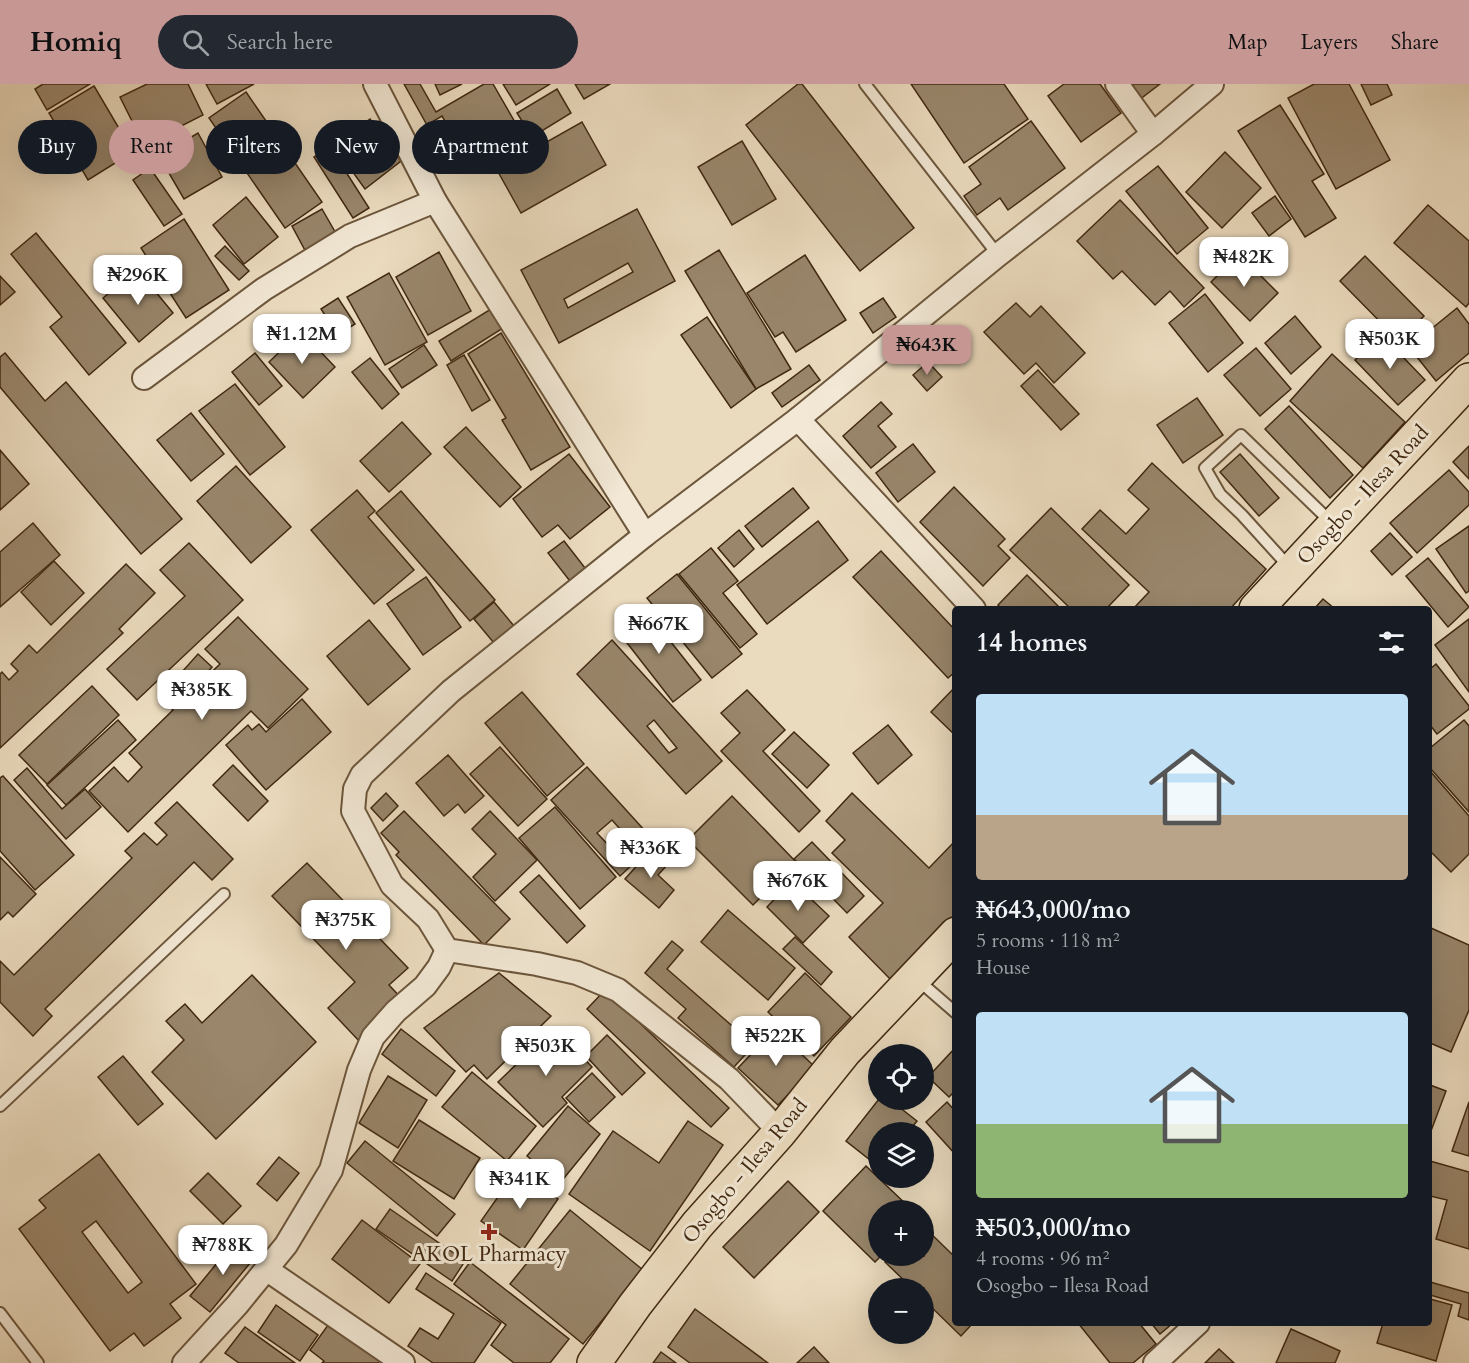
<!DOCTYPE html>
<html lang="en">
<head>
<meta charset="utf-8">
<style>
  :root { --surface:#171b24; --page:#242831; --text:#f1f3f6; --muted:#9ea1a6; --accent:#c59692 }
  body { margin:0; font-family:Cardo,serif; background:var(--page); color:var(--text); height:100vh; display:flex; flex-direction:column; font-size:22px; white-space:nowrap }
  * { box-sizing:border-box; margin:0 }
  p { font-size:20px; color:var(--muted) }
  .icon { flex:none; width:33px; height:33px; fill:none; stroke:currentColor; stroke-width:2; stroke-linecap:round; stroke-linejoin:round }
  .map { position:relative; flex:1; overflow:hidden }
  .panel { position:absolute; left:952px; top:522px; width:480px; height:720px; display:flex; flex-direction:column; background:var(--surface); border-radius:6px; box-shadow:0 6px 24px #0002 }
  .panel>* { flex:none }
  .hud { position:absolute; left:18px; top:36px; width:570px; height:54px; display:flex; gap:12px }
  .controls { position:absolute; left:868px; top:960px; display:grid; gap:12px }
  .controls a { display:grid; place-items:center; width:66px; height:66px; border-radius:50%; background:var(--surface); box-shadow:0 6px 24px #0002; font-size:30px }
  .price { position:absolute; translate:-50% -51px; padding:0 14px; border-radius:12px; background:#fff; color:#222; font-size:20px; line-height:39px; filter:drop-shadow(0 2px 3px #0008) }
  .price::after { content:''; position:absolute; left:50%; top:36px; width:18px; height:14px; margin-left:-9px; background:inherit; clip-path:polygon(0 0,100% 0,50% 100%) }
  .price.on { background:var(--accent); color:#111 }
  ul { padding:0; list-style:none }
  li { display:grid; align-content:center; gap:12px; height:318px; padding:0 24px }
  li span { display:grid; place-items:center; height:186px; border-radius:6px; color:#555 }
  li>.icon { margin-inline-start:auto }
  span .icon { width:108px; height:108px; fill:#fffc; stroke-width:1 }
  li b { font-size:26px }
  h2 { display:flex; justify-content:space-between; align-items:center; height:72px; padding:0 24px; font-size:26px }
  .pill { padding:0 21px; border-radius:27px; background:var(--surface); box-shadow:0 6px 24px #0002; font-size:21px; line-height:54px }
  .pill.on { background:var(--accent); color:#111 }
  header { display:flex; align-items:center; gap:36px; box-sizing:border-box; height:84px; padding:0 30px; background:var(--accent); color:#111 }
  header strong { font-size:28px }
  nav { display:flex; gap:33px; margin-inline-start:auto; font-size:21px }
  .search { width:420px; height:54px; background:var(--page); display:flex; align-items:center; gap:15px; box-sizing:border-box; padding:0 21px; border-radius:33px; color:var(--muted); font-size:22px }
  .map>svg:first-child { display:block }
  .building { fill:#99866b; stroke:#412911; stroke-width:1.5; fill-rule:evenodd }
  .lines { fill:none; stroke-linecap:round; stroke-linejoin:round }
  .lane-casing { stroke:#6c563c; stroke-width:14 }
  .street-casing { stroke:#6c563c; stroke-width:26 }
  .primary-casing { stroke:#412911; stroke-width:36 }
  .lane { stroke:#f2e8d5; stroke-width:10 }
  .street { stroke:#f2e8d5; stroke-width:22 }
  .primary { stroke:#ebdbbe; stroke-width:33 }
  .poi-dot { fill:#8f2418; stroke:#f2e8d5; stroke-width:2 }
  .labels { text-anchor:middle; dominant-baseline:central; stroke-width:6; stroke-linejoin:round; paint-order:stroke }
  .street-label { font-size:21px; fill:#412911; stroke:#f2e8d5 }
  .poi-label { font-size:21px; fill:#412911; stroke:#f2e8d5 }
</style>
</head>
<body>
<header>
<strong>Homiq</strong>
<div class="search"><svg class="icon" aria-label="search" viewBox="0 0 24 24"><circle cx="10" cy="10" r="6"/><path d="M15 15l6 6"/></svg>Search here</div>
<nav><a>Map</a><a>Layers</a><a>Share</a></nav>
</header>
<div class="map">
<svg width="1469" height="1279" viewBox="0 0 1469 1279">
  <rect width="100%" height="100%" fill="#ebdbbe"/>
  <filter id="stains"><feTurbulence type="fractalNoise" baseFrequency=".00333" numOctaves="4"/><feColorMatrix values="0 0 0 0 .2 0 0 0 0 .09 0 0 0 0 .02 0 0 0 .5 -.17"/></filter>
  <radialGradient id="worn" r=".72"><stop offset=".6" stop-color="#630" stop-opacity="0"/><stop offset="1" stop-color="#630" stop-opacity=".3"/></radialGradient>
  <g class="building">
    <polygon points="43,0 90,0 47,26 35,5"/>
    <polygon points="147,0 188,0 203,31 144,61 120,13"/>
    <polygon points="206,0 254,0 217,20"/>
    <polygon points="404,0 420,0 436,28 484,0 493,0 520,47 468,77 442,32 427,41"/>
    <polygon points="435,0 462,0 440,11"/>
    <polygon points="503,0 550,0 516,21"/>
    <polygon points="575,0 610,0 584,15"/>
    <polygon points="798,0 802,0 914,144 860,187 746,41"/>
    <polygon points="911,0 1004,0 1028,35 964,79"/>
    <polygon points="1064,0 1100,0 1121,29 1081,58 1048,12"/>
    <polygon points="1128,0 1160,0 1139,16"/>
    <polygon points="1314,0 1349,0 1390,76 1336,105 1288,14"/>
    <polygon points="1361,0 1387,0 1392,11 1371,21"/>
    <polygon points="94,2 133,68 88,96 49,29"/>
    <polygon points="557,5 571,29 532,53 517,29"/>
    <polygon points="246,8 322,118 285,144 209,34"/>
    <polygon points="1280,21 1324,90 1312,97 1336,134 1305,153 1238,47"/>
    <polygon points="370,35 401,77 365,105 334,62"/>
    <polygon points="1031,37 1065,84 1008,126 1000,114 977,131 964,112 981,100 969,83"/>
    <polygon points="582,38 606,81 521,129 497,86"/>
    <polygon points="198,49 222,93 184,115 159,72"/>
    <polygon points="742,57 776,115 732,141 698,83"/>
    <polygon points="330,63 369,124 353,134 314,73"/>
    <polygon points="1225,68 1261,104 1222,144 1186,108"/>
    <polygon points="1158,82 1208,144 1177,170 1126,107"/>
    <polygon points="150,84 182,130 164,142 133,96"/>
    <polygon points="1275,112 1291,135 1269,152 1252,129"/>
    <polygon points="246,113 278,153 244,180 213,141"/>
    <polygon points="1120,116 1204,204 1184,223 1170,207 1155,221 1122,187 1113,195 1077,157"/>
    <polygon points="1428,121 1469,157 1469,219 1466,223 1394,159"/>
    <polygon points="322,125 338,153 307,170 292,142"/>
    <path d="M637 125 675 197 559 259 521 186ZM628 179 633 188 568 224 564 215Z"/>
    <polygon points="184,135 229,206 186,234 141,164"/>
    <polygon points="36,149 126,259 89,291 50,243 62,233 11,170"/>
    <polygon points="225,162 249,187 239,196 215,172"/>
    <polygon points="719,166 791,285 756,305 685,187"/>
    <polygon points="439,168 471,227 428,251 396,193"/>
    <polygon points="1239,170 1278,209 1250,237 1211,198"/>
    <polygon points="805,171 846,236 796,268 783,248 775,253 747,209"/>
    <polygon points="1365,172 1424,232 1399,257 1340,197"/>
    <polygon points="137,185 173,229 139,258 103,214"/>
    <polygon points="389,189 427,258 385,281 347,213"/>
    <polygon points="0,192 15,208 0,221"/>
    <polygon points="1205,210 1243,259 1208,288 1169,239"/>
    <polygon points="338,214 355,240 338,251 321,225"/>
    <polygon points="883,214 896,233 873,249 860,229"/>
    <polygon points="1016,219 1030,233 1041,222 1085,269 1054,299 1036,279 1024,290 984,248"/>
    <polygon points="1457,224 1469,240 1469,269 1436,297 1409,263"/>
    <polygon points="491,225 503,244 451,277 439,257"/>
    <polygon points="1295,232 1321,263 1291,290 1265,259"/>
    <polygon points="707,233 756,305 731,324 681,251"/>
    <polygon points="301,247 335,283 303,314 269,278"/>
    <polygon points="501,249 570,363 531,386 502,336 506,334 468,270"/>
    <polygon points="1382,251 1425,296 1398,321 1355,276"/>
    <polygon points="424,261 437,281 402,304 389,285"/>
    <polygon points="1256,264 1291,305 1260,332 1224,291"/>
    <polygon points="5,269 45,317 66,298 182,435 141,470 0,303 0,273"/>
    <polygon points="255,269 282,302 259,321 232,288"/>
    <polygon points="1332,270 1405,338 1363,384 1290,317"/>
    <polygon points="464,271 490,316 472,327 447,281"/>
    <polygon points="370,274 399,310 382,325 352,288"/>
    <polygon points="928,278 942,293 927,307 913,291"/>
    <polygon points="809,281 820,296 782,323 772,309"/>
    <polygon points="1038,286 1079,330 1061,346 1021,302"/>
    <polygon points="235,300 285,363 250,391 199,327"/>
    <polygon points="1197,314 1223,351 1183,379 1157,341"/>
    <polygon points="881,318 892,330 878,342 896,363 871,384 843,352"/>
    <polygon points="1289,322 1353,391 1330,414 1265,345"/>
    <polygon points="191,329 224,370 191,397 157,356"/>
    <polygon points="402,338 431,370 389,408 360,377"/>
    <polygon points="466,343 521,403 500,423 444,363"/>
    <polygon points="913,360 935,388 898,418 876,389"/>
    <polygon points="1469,362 1469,395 1453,378"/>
    <polygon points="0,366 29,400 0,426"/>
    <polygon points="569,370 610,423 570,455 558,441 542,453 513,415"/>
    <polygon points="1240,370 1279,414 1259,432 1220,388"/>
    <polygon points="1152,379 1266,485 1230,525 1133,525 1149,508 1082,445 1100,426 1126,450 1149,425 1128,406"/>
    <polygon points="236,382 291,443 251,479 197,417"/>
    <polygon points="1449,386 1469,408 1469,421 1417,469 1390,439"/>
    <polygon points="954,403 1005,455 998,462 1010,474 983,502 920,438"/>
    <polygon points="793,404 809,424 762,463 745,442"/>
    <polygon points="357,406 375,427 368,433 414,486 374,520 311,446"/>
    <polygon points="401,407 495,516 470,537 376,429"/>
    <polygon points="1051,424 1129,501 1106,525 1071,525 1010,466"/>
    <polygon points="818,437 848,476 767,540 737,501"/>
    <polygon points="33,439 60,471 0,523 0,468"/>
    <polygon points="1469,442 1469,507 1466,509 1436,465"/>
    <polygon points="739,446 754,465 734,483 718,464"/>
    <polygon points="1390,449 1412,473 1392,491 1371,467"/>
    <polygon points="564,457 589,489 573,501 548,469"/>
    <polygon points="189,459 243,516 137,616 107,585 185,512 160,486"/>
    <polygon points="711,464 738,497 723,509 757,550 740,564 679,490"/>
    <polygon points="881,467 956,547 956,587 948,594 853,493"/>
    <polygon points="1428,474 1469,523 1448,543 1406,492"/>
    <polygon points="54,477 84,509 51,541 21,508"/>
    <polygon points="126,480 155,509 119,545 123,549 0,664 0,590 2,588 9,596 18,587 11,580 29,561 37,569"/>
    <polygon points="677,490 742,570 712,594 647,514"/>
    <polygon points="1027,491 1061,525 1002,525 998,521"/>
    <polygon points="426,493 461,543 423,571 387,520"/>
    <polygon points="1323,515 1335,525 1314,525"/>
    <polygon points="494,518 514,542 494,559 474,535"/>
    <polygon points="644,524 701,596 673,618 617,546"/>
    <polygon points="238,533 308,605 268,644 251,627 128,748 89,707 114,683 128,698 142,683 129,669 173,626 159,612 182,589 195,604 220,580 205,565"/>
    <polygon points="1469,535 1469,608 1435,561"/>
    <polygon points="369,536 410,585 368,621 327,572"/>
    <path d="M612 556 722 677 686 710 577 590ZM654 636 677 664 669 669 647 642Z"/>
    <polygon points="198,570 212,583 196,601 182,588"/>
    <polygon points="1436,580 1469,622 1469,625 1437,650 1430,641 1430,585"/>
    <polygon points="92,602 119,631 47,700 19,671"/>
    <polygon points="956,602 956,652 931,628"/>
    <polygon points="747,606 785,646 763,667 820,727 799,748 721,667 740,649 721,629"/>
    <polygon points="522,608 584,680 547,712 485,639"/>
    <polygon points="302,615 331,648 266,706 226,661 248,641 252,646 259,640 266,648"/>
    <polygon points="118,636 136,656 66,721 47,701"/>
    <polygon points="1464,636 1469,642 1469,728 1430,684 1430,664"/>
    <polygon points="888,641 912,671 878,700 853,669"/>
    <polygon points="794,648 829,681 807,704 772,670"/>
    <polygon points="500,663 547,715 518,742 470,690"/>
    <polygon points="448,671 484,712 465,729 458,720 444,732 416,699"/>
    <polygon points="233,681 268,717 248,737 213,701"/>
    <path d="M587 683 656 759 620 792 551 716ZM612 736 627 753 613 766 597 749Z"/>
    <polygon points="27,684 62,725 85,705 101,723 66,755 14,696"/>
    <polygon points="1430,687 1469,732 1469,770 1451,788 1430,767"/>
    <polygon points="3,692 74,771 35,806 0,767 0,694"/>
    <polygon points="386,709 398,722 383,737 371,724"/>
    <polygon points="852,709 929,784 956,756 956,829 891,896 849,853 883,819 832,769 845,756 826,737"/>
    <polygon points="732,712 796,778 753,821 688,756"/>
    <polygon points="177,718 233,775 212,796 194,778 45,925 52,932 33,952 0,918 0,877 14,891 132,774 125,767 144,749 157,761 167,751 155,739"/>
    <polygon points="555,723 616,793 580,825 519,754"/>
    <polygon points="404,727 510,835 484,861 396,771 399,768 381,749"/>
    <polygon points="490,727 537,776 495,817 473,793 496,770 472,745"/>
    <polygon points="812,758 864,812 847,829 794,775"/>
    <polygon points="651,766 668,780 658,791 674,806 659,824 625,795"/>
    <polygon points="0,773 36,810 13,833 8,828 0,836"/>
    <polygon points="307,779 408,884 389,901 403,916 360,958 328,924 355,898 272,812"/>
    <polygon points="539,791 585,842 567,859 520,808"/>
    <polygon points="792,797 829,832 803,859 767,823"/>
    <polygon points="728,826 795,884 768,916 701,858"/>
    <polygon points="1431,844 1469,861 1469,926 1451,968 1430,959"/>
    <polygon points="795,853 832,888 821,901 783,865"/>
    <polygon points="672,857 683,866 667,885 754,961 734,983 678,934 686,925 645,889"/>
    <polygon points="499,889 551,932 487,995 474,981 466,988 424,944"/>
    <polygon points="805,889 851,933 814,972 768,928"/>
    <polygon points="252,891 316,958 216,1055 152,988 184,956 166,937 185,920 202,939"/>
    <polygon points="605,906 729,1024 711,1043 587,925"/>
    <polygon points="554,944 592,983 562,1013 567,1019 543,1043 498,998"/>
    <polygon points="401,945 455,987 436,1012 382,970"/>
    <polygon points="775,945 815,983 778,1021 738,984"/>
    <polygon points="607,951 645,989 622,1011 586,972"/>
    <polygon points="956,963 956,1006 949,1013 928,993"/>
    <polygon points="123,972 163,1020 138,1041 98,993"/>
    <polygon points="472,988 536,1042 507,1077 442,1023"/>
    <polygon points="592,989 615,1013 589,1038 566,1014"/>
    <polygon points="388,992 427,1016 398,1064 359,1039"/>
    <polygon points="1430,1001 1446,1007 1431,1047 1430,1046"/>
    <polygon points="879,1015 890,1016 917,1037 908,1048 879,1048 879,1083 846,1057"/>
    <polygon points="947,1018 956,1028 956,1071 926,1038"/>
    <polygon points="1469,1018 1469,1072 1452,1067"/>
    <polygon points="568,1022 600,1050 560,1099 527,1072"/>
    <polygon points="419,1036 480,1074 454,1115 393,1077"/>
    <polygon points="688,1037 723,1061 650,1167 569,1110 613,1047 659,1079"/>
    <polygon points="365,1057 455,1130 437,1152 347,1079"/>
    <path d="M99 1070 196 1200 170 1220 181 1234 144 1262 134 1249 110 1267 19 1145 46 1124 39 1116ZM96 1137 142 1198 128 1209 82 1148Z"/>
    <polygon points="279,1073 299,1089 277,1117 257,1100"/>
    <polygon points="1430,1077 1469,1088 1469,1165 1436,1155 1447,1116 1430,1112"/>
    <polygon points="866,1082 912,1126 879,1126 879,1172 881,1172 875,1178 823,1127"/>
    <polygon points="517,1086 558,1115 523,1166 481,1137"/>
    <polygon points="208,1089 241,1122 223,1140 190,1107"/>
    <polygon points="788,1097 819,1128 754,1194 723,1163"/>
    <polygon points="390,1125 465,1177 452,1197 376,1145"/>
    <polygon points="570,1126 643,1186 583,1260 510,1200"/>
    <polygon points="362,1136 420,1180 389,1219 332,1175"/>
    <polygon points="924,1143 956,1174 956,1239 973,1239 961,1252 924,1216 924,1204 912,1204 885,1178 891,1172 924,1172"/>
    <polygon points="236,1156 255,1173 210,1228 190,1212"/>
    <polygon points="470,1178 569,1255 550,1279 514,1279 491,1261 506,1241 454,1200"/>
    <polygon points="426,1189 501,1239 474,1279 433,1279 408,1262 420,1244 438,1255 454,1230 416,1205"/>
    <polygon points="1430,1198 1469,1209 1469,1236 1458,1232 1461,1220 1430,1211"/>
    <polygon points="1430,1215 1452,1221 1436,1277 1377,1259 1383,1239 1430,1239"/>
    <polygon points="276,1221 318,1251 300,1277 258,1248"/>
    <polygon points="695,1225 768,1279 690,1279 668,1263"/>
    <polygon points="331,1237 382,1274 378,1279 322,1279 324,1277 310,1266"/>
    <polygon points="1078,1239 1139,1239 1156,1260 1133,1279 1110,1279"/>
    <polygon points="1151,1239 1173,1239 1160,1250"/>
    <polygon points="245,1243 295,1279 239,1279 225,1269"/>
    <polygon points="1291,1245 1340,1267 1335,1279 1276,1279"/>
    <polygon points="814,1263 829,1279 797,1279"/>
    <polygon points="1219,1265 1234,1279 1205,1279"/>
    <polygon points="661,1268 676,1279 653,1279"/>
  </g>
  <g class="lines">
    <defs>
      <g id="lane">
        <polyline points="865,0 998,171"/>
        <polyline points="1290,484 1242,431 1220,410 1205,384 1241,351 1333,440"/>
        <polyline points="918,896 956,929"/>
        <polyline points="0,1022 224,810"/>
        <polyline points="0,1229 38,1279"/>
      </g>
      <g id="street">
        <polyline points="375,0 435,117 645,451"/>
        <polyline points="1117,0 1153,50"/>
        <polyline points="144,294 264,205 350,152 435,117"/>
        <polyline points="798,335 974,525"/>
        <polyline points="780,1048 729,995 618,906 577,889 537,880 447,866 428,835 392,801 353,727 355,705 362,691 451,607 645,451 798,335 998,171 1153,50 1212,0"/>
        <polyline points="266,1185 403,1279"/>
        <polyline points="184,1279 237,1221 286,1161 331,1086 359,986 373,953 396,927 425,902 439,883 447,866"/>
        <polyline points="1155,1279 1198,1239"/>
      </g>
      <g id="primary">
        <polyline points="1256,525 1469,296"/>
        <polyline points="594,1279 635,1221 697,1141 780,1048 845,967 956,850"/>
      </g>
    </defs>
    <use href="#lane" class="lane-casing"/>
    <use href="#street" class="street-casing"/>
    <use href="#primary" class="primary-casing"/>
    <use href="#lane" class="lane"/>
    <use href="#street" class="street"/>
    <use href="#primary" class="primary"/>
  </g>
  <path class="poi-dot" d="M486 1139h6v6h6v6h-6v6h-6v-6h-6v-6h6z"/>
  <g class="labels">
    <g class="street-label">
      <text transform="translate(1363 411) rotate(-47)">Osogbo - Ilesa Road</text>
      <text transform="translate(745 1087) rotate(-50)">Osogbo - Ilesa Road</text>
    </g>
    <g class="poi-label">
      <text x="489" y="1170">AKOL Pharmacy</text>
    </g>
  </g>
  <rect width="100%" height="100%" filter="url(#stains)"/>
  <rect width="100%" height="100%" fill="url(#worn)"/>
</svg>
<div class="controls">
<a><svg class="icon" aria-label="locate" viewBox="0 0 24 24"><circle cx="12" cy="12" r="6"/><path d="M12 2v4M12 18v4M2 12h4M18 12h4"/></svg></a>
<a><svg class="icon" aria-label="layers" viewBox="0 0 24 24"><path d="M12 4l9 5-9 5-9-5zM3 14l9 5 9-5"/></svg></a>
<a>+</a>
<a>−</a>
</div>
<b class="price" style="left:1244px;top:204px">₦482K</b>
<b class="price" style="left:138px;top:222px">₦296K</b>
<b class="price" style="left:302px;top:281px">₦1.12M</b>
<b class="price" style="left:1390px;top:286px">₦503K</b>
<b class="price on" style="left:927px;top:292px">₦643K</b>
<b class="price" style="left:659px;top:571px">₦667K</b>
<b class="price" style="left:202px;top:637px">₦385K</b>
<b class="price" style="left:651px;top:795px">₦336K</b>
<b class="price" style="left:798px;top:828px">₦676K</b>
<b class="price" style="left:346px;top:867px">₦375K</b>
<b class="price" style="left:776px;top:983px">₦522K</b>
<b class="price" style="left:546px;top:993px">₦503K</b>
<b class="price" style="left:520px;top:1126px">₦341K</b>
<b class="price" style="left:223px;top:1192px">₦788K</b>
<div class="hud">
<a class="pill">Buy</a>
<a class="pill on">Rent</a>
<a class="pill">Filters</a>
<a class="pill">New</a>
<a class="pill">Apartment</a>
</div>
<section class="panel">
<h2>14 homes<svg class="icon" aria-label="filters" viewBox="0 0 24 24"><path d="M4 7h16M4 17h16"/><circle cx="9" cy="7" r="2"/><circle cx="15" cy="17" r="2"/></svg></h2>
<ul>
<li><span style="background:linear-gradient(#bfe0f5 65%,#b9a48a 0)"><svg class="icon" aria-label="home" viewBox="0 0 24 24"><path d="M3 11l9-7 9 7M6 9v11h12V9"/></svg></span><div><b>₦643,000/mo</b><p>5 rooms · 118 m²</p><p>House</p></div></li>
<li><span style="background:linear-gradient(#bfe0f5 60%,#8fb573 0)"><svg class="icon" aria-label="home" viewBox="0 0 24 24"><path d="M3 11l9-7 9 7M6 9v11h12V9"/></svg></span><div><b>₦503,000/mo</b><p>4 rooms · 96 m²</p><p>Osogbo - Ilesa Road</p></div></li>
</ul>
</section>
</div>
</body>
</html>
